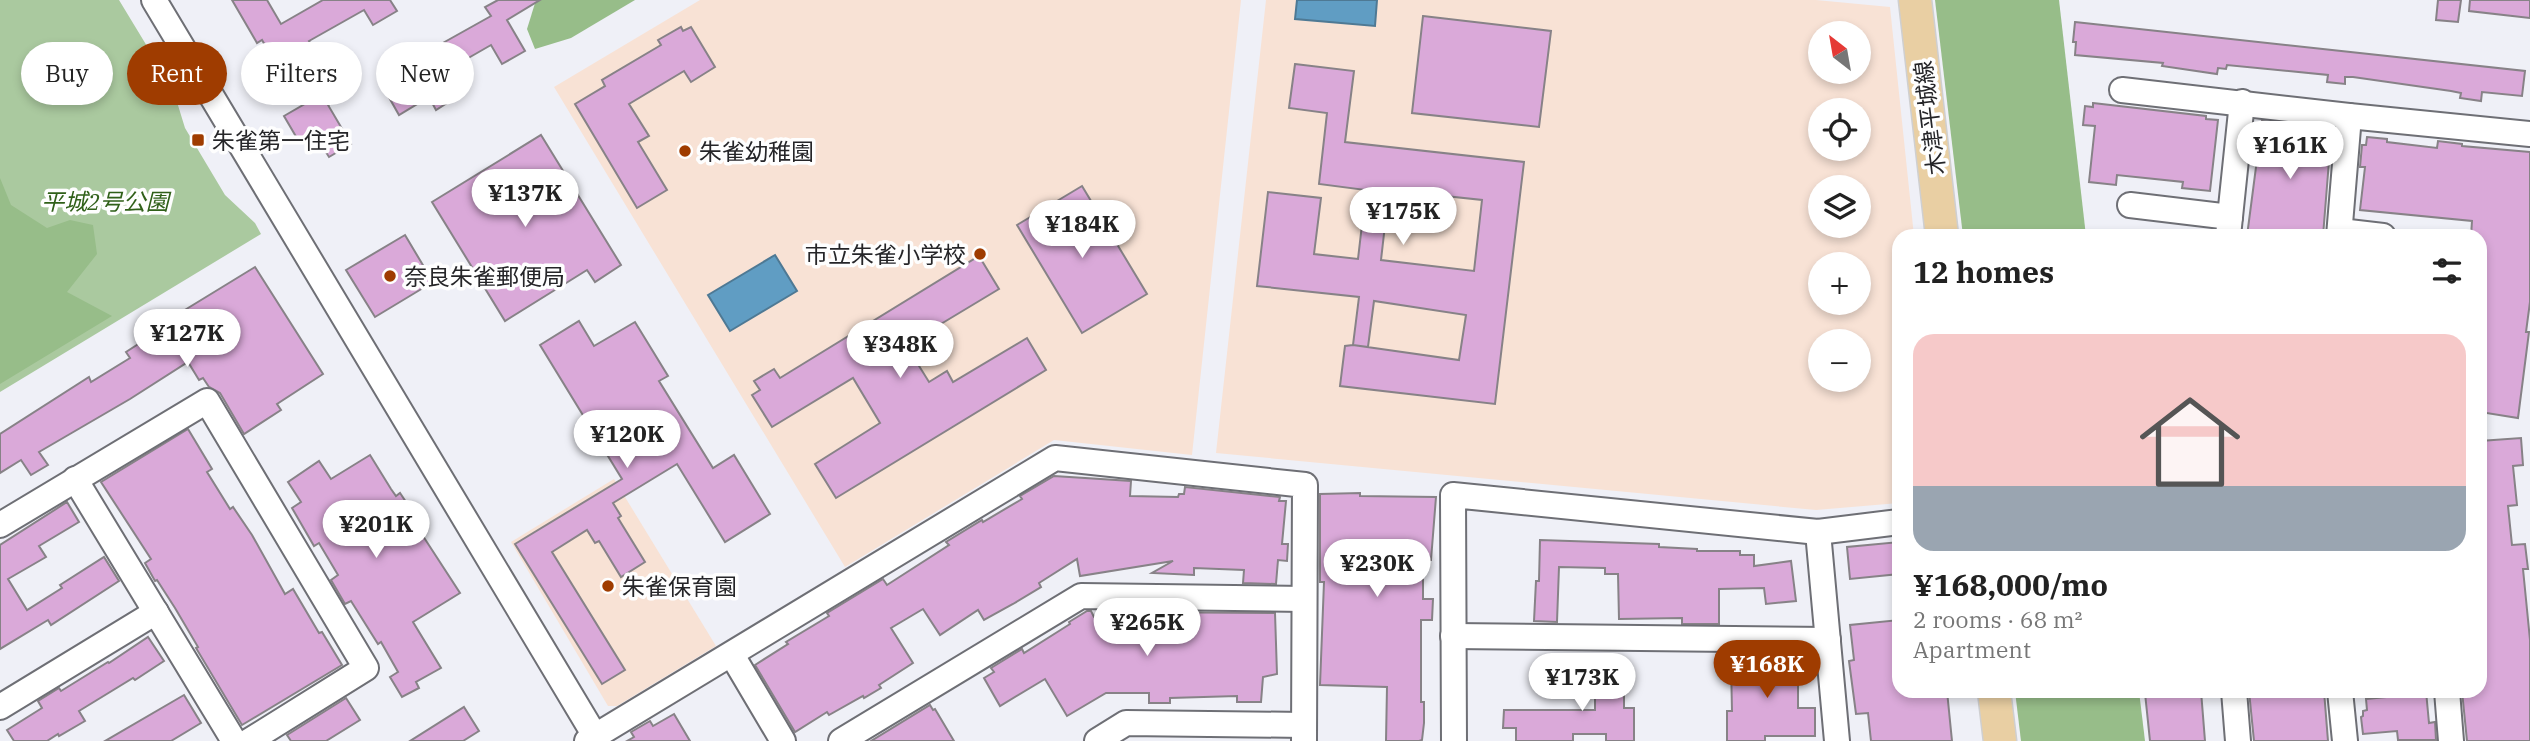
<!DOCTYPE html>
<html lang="en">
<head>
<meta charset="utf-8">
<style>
  :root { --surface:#fff; --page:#f2f2f2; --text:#222; --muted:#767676; --line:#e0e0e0; --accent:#9f3c00 }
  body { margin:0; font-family:"IBM Plex Serif","Noto Sans JP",serif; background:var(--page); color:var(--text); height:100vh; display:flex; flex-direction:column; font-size:26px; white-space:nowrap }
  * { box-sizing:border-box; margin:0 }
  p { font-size:23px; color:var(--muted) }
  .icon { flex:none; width:38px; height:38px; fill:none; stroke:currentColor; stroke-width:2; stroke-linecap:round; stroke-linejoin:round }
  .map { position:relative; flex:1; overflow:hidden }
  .details { position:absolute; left:1892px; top:229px; width:595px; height:469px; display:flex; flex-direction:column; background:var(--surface); border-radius:21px; box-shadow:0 4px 10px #0003 }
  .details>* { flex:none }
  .guide { position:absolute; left:21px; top:42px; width:665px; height:63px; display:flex; gap:14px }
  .needle { width:46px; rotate:329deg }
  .controls { position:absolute; left:1808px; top:21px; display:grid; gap:14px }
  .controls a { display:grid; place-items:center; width:63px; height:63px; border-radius:50%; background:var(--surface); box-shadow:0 4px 10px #0003; font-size:35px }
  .price { position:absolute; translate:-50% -60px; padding:0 16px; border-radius:24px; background:#fff; color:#222; font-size:23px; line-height:46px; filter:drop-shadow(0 2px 4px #0008) }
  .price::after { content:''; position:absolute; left:50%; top:42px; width:21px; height:16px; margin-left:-10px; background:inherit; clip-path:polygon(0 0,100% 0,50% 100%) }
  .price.current { background:var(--accent); color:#fff }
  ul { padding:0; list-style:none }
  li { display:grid; align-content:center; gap:14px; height:371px; padding:0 21px }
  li+li { border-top:2px solid var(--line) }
  li span { display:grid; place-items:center; height:217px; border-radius:21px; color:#555 }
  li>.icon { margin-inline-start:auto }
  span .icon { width:126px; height:126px; fill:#fffc; stroke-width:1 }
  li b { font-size:30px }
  h2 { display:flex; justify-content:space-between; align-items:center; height:84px; padding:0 21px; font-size:30px }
  .tag { padding:0 24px; border-radius:32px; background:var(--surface); box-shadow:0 4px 10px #0003; font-size:24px; line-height:63px }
  .tag.current { background:var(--accent); color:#fff }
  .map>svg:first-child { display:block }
  .education { fill:#f8e2d5; fill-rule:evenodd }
  .green { fill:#aac99f }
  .forest { fill:#97bd89 }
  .water { fill:#609dc3; stroke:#4e7994; stroke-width:2 }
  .building { fill:#daa9d9; stroke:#878287; stroke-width:2; fill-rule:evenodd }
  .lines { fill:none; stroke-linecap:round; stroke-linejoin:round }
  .minor-casing { stroke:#6e6f75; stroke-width:28 }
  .major-casing { stroke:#cfcfd0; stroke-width:35 }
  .minor { stroke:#fff; stroke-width:24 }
  .major { stroke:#e9cfa3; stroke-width:32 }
  .poi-dot { fill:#9f3c00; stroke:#fefefe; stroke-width:2.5 }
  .labels { text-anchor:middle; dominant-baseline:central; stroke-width:7; stroke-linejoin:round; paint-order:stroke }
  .street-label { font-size:23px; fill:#252528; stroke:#fefefe }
  .poi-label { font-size:23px; fill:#252528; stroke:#fefefe; text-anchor:start }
  .park-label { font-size:23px; font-style:italic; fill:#306019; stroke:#fefefe }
</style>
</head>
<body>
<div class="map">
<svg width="2530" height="741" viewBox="0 0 2530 741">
  <rect width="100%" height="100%" fill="#eff0f7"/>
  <g class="education">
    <polygon points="700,0 1241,0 1192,455 1054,440 845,567 554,87"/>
    <path d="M1266 0H1816L1890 7 1914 236H1899V503L1816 510 1216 453ZM1820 33H1858V72H1820ZM1820 110H1858V149H1820ZM1820 187H1858V226H1820ZM1820 264H1858V303H1820ZM1820 341H1858V380H1820Z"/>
    <polygon points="614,479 716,646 617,706 608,706 511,542"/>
  </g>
  <polygon class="green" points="0,0 119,0 173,89 185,128 225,195 255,223 261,234 0,392"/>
  <g class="forest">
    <polygon points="536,0 635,0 571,38 535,49 527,29"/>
    <polygon points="1935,0 2059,0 2086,236 1963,236"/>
    <polygon points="0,178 11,205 47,228 70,220 93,225 97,254 67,292 112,316 0,384"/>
    <polygon points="2015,691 2139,691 2145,741 2021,741"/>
  </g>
  <g class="water">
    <polygon points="1297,0 1377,0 1375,26 1295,19"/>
    <polygon points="775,255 797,291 730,331 708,295"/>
  </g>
  <g class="building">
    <polygon points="232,0 267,0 281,24 323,0 390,0 397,11 373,25 364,10 309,41 336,86 333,88 339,99 328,105 351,144 329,157 314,133 298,140 284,116 308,102 278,46 269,52 262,40 257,43"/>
    <polygon points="498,0 540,0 507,20 525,51 502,64 491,45 444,72 458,96 436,110 429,97 399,115 386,92 424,70 416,58 491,16 485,7"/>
    <polygon points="2438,0 2461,0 2458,22 2436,20"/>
    <polygon points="2470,0 2530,0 2530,18 2469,11"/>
    <polygon points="1423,16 1551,31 1539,127 1412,113"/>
    <polygon points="2075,22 2525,71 2522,96 2482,92 2481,101 2460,98 2461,93 2451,91 2353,77 2345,77 2345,84 2327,82 2328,75 2227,65 2226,69 2218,68 2217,74 2162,66 2163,63 2075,55 2076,42 2073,42"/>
    <polygon points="681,27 683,31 691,27 715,67 691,82 684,71 629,104 649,136 638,142 667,190 637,208 575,104 605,86 602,80 661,45 658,40"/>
    <path d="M1295 64 1354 71 1345 142 1524 162 1495 404 1340 386 1345 346 1353 345 1459 360 1466 315 1374 301 1368 347 1353 345 1359 297 1257 286 1268 192 1321 198 1314 254 1358 259 1366 190 1319 184 1327 113 1289 108ZM1389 190 1482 200 1474 271 1381 260Z"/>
    <polygon points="2093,103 2206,116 2206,119 2218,120 2210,191 2182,188 2183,182 2117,175 2116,185 2089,182 2095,126 2083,125 2085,106 2093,107"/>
    <polygon points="2262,121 2328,129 2328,136 2331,136 2323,236 2247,236"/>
    <polygon points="541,135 621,265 595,282 587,270 505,321 432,202"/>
    <polygon points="2367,137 2387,139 2387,142 2437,148 2438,141 2462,144 2462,146 2530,152 2530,302 2526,332 2529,332 2518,418 2480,412 2480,236 2471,236 2472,221 2360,210 2365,167 2360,167 2362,145 2366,145"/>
    <polygon points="1082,186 1147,294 1082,333 1017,225"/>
    <polygon points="405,235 433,282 375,317 346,270"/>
    <polygon points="979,256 999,289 906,345 929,382 947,371 953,382 1027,338 1046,370 836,498 815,464 880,423 853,378 772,427 752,395 760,390 754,381 774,369 780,378"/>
    <polygon points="255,267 323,374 277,404 281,410 244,434 220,393 209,387 203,378 199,380 188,362 130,399 39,452 48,465 31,475 21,460 0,473 0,434 89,377 91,382 130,358 126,352 177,319 175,316"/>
    <polygon points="579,321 594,346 635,322 668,376 659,381 713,468 734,455 770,514 725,542 677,464 613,503 621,516 618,518 645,562 621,577 599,541 595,543 587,530 552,552 625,670 602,684 515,544 622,479 540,345"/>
    <polygon points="188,429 212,469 207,472 230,509 233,507 252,535 285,594 293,589 319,633 322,632 342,665 242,725 196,648 198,647 175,608 157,580 155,581 145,563 151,559 101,482"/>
    <polygon points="2521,438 2523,465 2513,466 2517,505 2508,506 2512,545 2525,544 2528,569 2523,569 2530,640 2530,741 2467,741 2462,691 2480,691 2480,441"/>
    <polygon points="370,455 391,489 396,496 400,493 412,511 408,513 460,593 413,622 441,668 416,682 419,688 402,697 390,677 398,672 381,642 378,644 351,601 345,604 331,580 338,575 319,543 314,546 292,508 301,502 288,482 319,461 331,479"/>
    <polygon points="1054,476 1131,481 1130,496 1178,497 1179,494 1184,494 1185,487 1280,497 1279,501 1286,501 1282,544 1288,544 1287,561 1278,560 1276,584 1243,583 1244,570 1194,568 1194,575 1152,573 1173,561 1080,576 1077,559 1039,583 1041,587 1013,604 984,620 978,610 940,635 923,609 891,628 913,663 879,685 881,688 864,698 863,696 829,715 827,712 795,732 755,665 788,644 786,642 829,616 827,613 883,579 887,585 949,545 946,542 982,520 983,522 1022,499 1020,496"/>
    <polygon points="1360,493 1360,496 1436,497 1431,560 1423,560 1423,599 1433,599 1432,620 1421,620 1421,702 1424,702 1424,723 1422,740 1419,741 1386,741 1387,687 1320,685 1324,582 1320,582 1320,494"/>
    <polygon points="67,502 79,522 39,546 46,557 8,579 27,610 62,588 60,585 104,557 119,581 51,625 48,620 0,649 0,545"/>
    <polygon points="1540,540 1659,544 1659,547 1697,549 1697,551 1740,551 1740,555 1754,555 1754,566 1791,561 1796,601 1766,604 1764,588 1719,589 1719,624 1682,624 1682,618 1619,619 1618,574 1605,574 1605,568 1559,567 1557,622 1534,621 1536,581 1539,581"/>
    <polygon points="1899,542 1899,574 1850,579 1847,547"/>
    <polygon points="1087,611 1091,611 1094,617 1120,618 1120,612 1275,613 1277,674 1263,677 1261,702 1237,702 1237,696 1170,698 1170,703 1149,703 1149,693 1106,693 1067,716 1045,679 1000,706 984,678 994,672 991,668 1022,649 1024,653 1070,624 1069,622"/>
    <polygon points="1899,620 1899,691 1947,691 1952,741 1871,741 1868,713 1856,714 1849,661 1854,660 1850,625"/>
    <polygon points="148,637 164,661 135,680 133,678 79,711 85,721 59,736 58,734 47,741 14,741 7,730 42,708 38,701 59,688 61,691 108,662 109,663"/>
    <polygon points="1743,656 1798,656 1798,708 1815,708 1815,736 1765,736 1765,741 1727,741 1727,711 1732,711 1731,663 1743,663"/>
    <polygon points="1602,658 1624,658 1624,708 1634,708 1634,741 1606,741 1606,734 1573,734 1573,741 1516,741 1516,728 1503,728 1504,710 1595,710 1595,667 1602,667"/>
    <polygon points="2165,691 2201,691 2205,741 2150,741 2145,693"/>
    <polygon points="2249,691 2324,691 2328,741 2254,741"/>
    <polygon points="2395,691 2426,691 2429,723 2435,722 2436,740 2398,740 2397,731 2363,734 2361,717 2363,716 2363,711 2367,710 2366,699 2396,696"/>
    <polygon points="184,695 201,723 171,741 105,741"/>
    <polygon points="346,698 360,720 326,741 291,741 287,735"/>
    <polygon points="930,705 933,710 935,709 954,741 871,741"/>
    <polygon points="464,707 479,731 463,741 410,741"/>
    <polygon points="674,714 690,741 627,741 634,737 631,732 650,721 653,726"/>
  </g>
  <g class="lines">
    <defs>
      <g id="minor">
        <polyline points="154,0 598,741"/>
        <polyline points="2122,90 2349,116 2530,134"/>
        <polyline points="2130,205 2230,217"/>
        <polyline points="2340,231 2383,236"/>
        <polyline points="2228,236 2242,102"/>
        <polyline points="2339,236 2349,116"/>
        <polyline points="75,479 234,741"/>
        <polyline points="0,525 207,401 366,668 249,741"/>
        <polyline points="1818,532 1837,741"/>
        <polyline points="1453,636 1828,640"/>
        <polyline points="732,655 783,741"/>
        <polyline points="2234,691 2238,741"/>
        <polyline points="2340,691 2345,741"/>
        <polyline points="2447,691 2451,741"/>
        <polyline points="0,707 156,612"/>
        <polyline points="587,741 1055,458 1305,485 1304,741"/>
        <polyline points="841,741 1081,596 1304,599"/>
        <polyline points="1097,741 1126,723 1304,725"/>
        <polyline points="1454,741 1453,495 1818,532 1899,522"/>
      </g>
      <g id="major">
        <polyline points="1915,0 1942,236"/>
        <polyline points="1994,691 2000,741"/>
      </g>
    </defs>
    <use href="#minor" class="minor-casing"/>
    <use href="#major" class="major-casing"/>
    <use href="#minor" class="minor"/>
    <use href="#major" class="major"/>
  </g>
  <g class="poi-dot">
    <rect x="191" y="133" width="14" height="14" rx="3.5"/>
    <circle cx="685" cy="151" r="7"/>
    <circle cx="980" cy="254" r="7"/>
    <circle cx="390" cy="276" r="7"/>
    <circle cx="608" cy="586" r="7"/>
  </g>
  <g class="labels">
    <g class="street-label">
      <text transform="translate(1929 118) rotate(-97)">木津平城線</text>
    </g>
    <g class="poi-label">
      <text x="212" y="140">朱雀第一住宅</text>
      <text x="699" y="151">朱雀幼稚園</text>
      <text x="966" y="254" text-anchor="end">市立朱雀小学校</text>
      <text x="404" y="276">奈良朱雀郵便局</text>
      <text x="622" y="586">朱雀保育園</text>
    </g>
    <g class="park-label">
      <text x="105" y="201">平城2号公園</text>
    </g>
  </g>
</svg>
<div class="controls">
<a><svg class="needle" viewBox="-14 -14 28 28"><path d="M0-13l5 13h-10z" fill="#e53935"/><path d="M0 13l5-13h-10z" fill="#767676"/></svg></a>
<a><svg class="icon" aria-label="locate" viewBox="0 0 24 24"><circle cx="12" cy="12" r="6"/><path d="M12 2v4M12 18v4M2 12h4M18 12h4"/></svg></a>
<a><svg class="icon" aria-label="layers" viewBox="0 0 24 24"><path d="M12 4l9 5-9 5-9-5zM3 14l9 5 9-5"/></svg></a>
<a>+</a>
<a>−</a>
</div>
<b class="price" style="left:2290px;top:181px">¥161K</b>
<b class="price" style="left:525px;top:229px">¥137K</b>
<b class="price" style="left:1403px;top:247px">¥175K</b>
<b class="price" style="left:1082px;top:260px">¥184K</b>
<b class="price" style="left:187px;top:369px">¥127K</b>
<b class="price" style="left:900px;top:380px">¥348K</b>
<b class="price" style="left:627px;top:470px">¥120K</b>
<b class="price" style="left:376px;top:560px">¥201K</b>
<b class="price" style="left:1377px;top:599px">¥230K</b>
<b class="price" style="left:1147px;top:658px">¥265K</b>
<b class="price current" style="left:1767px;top:700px">¥168K</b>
<b class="price" style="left:1582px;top:713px">¥173K</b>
<div class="guide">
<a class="tag">Buy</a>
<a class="tag current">Rent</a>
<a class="tag">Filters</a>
<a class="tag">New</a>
</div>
<section class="details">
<h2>12 homes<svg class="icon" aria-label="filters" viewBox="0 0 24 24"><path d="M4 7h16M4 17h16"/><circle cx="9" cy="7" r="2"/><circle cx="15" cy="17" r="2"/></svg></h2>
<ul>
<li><span style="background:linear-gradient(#f6c9c9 70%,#9aa5b1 0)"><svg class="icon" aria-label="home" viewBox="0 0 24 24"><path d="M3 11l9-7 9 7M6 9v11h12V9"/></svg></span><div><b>¥168,000/mo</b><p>2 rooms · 68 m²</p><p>Apartment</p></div></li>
</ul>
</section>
</div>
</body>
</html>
